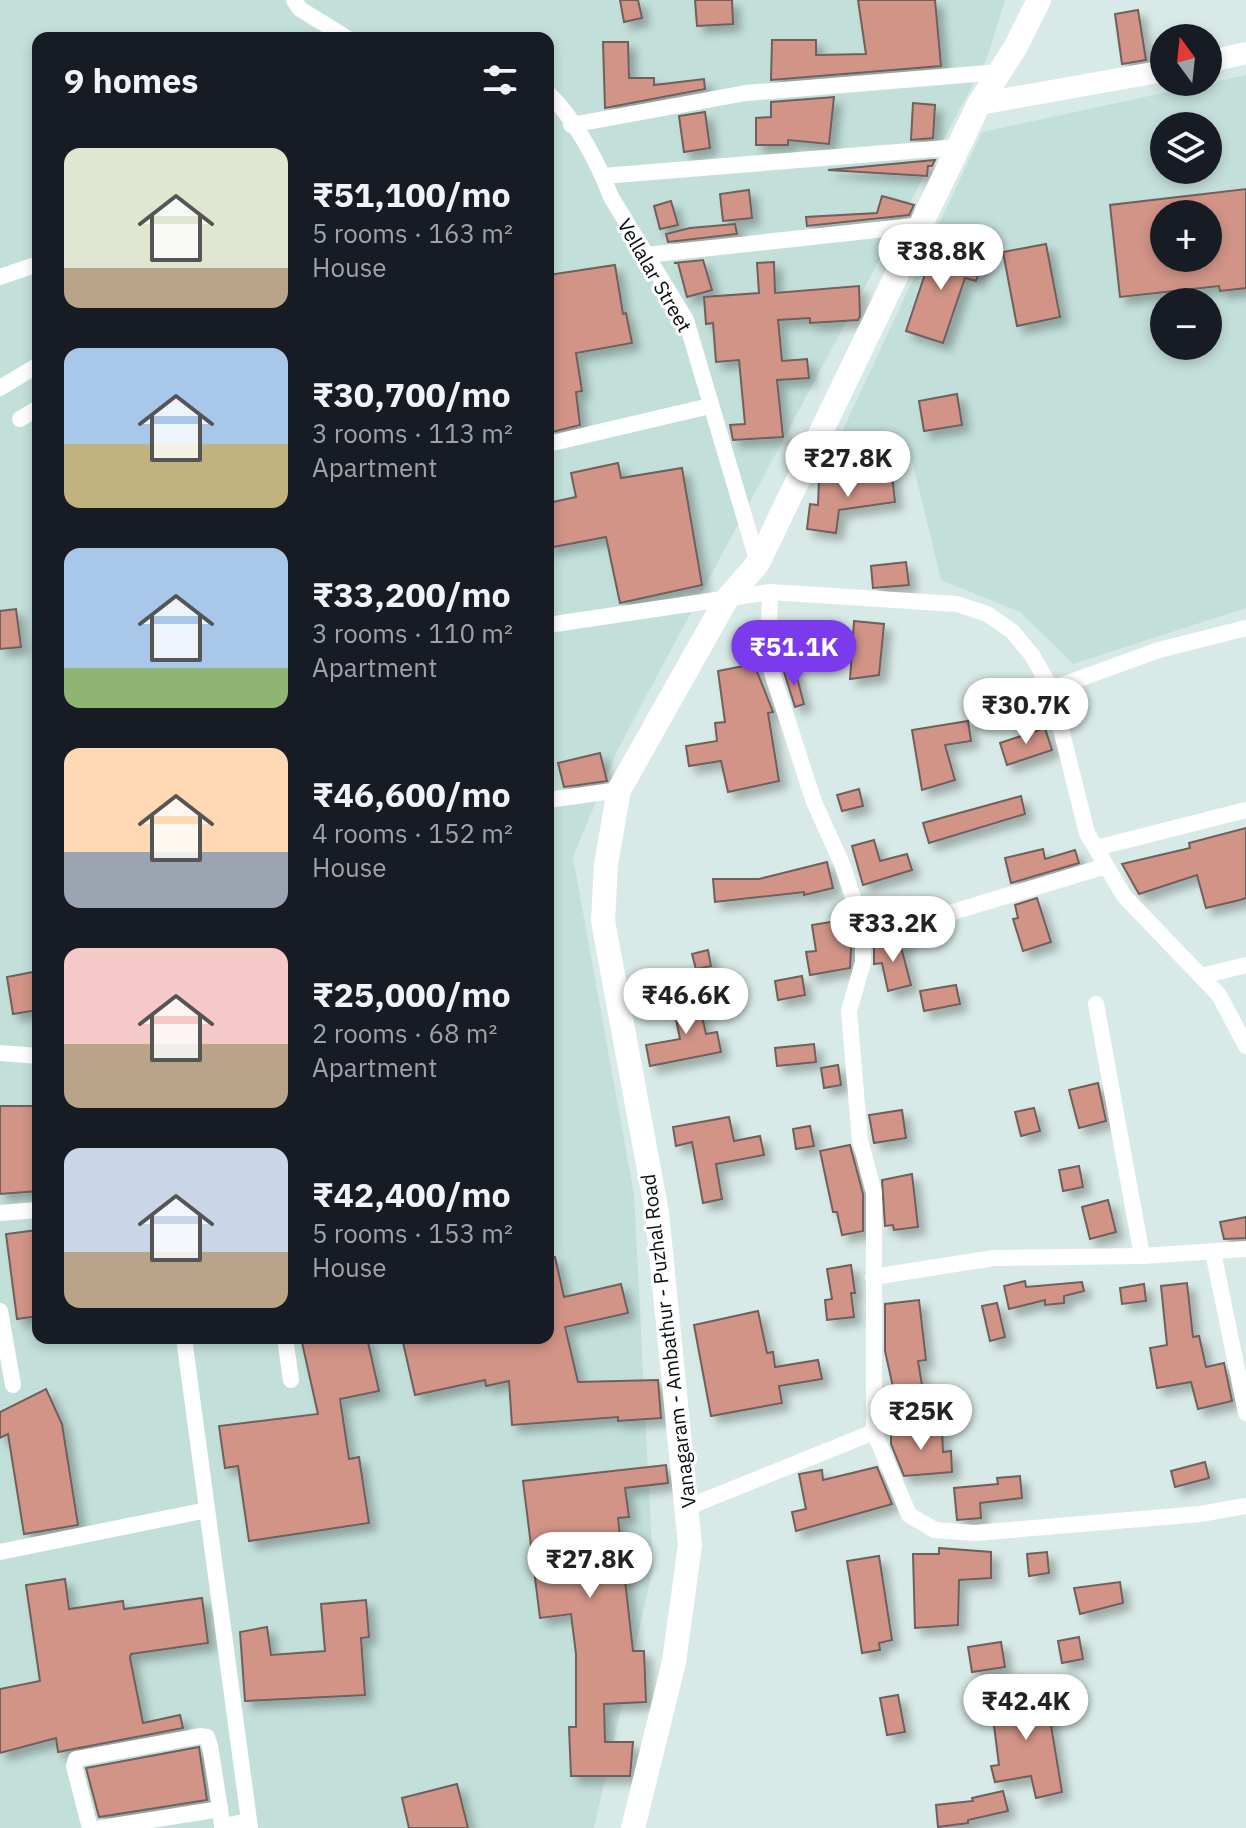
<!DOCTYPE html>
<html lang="en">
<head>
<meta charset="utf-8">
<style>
  :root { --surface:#171b24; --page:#242831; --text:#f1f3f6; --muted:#9ea1a6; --accent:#7c3aed }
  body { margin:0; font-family:"IBM Plex Sans",sans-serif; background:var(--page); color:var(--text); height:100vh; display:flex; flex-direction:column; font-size:30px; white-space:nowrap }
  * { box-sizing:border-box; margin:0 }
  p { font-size:26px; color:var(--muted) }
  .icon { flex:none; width:44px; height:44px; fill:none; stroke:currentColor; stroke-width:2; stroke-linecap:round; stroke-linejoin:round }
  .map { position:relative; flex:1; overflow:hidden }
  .details { position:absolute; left:32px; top:32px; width:522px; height:1312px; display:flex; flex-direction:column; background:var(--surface); border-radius:16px; box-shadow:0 4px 12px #0003 }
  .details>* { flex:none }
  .needle { width:52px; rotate:345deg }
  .buttons { position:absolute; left:1150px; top:24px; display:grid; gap:16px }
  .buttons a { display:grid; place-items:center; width:72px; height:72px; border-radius:50%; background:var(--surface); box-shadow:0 4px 12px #0003; font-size:40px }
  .price { position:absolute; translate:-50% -68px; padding:0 18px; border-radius:28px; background:#fff; color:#222; font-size:26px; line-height:52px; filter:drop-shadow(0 2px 4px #0008) }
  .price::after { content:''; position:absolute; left:50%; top:48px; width:24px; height:18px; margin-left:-12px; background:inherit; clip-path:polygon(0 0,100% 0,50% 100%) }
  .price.active { background:var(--accent); color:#fff }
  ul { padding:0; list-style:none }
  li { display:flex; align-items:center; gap:24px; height:200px; padding:0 32px }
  li span { display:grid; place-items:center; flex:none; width:224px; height:160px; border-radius:16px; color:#555 }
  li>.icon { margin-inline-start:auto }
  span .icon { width:96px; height:96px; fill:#fffc; stroke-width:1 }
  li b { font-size:34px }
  h2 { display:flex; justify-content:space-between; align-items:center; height:96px; padding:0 32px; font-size:34px }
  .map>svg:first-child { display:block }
  .built { fill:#c3dfda; fill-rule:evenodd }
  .building { fill:#d19487; stroke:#6f605d; stroke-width:2; fill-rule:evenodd; filter:url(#shadow) }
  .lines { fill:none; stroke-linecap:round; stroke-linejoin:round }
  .street { stroke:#fff; stroke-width:16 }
  .secondary { stroke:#fff; stroke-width:22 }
  .primary { stroke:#fff; stroke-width:24 }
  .labels { text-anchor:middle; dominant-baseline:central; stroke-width:6; stroke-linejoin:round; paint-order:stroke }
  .street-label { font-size:20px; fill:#080e0d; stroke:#fff }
</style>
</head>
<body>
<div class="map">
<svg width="1246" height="1828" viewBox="0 0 1246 1828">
  <defs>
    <filter id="shadow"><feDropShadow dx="7" dy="7" stdDeviation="4" flood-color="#0004"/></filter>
  </defs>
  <rect width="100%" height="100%" fill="#d8eae7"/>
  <g class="built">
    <path d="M0 0H1005L987 58 617 751 573 857 634 1194 653 1568 594 1828H0ZM38 38H548V1338H38Z"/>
    <path d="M1246 75V608L1073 664 1020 612 941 580 911 456 825 468 982 132ZM1164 126H1208V170H1164ZM1164 214H1208V258H1164ZM1164 302H1208V346H1164Z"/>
  </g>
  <g class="building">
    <polygon points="620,0 638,0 642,18 624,22"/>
    <polygon points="695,0 732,0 733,24 697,26"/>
    <polygon points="858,0 935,0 941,66 771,80 772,40 816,40 816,55 866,54"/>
    <polygon points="1138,10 1146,60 1122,64 1115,14"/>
    <polygon points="603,42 628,42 629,78 654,78 654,85 704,79 705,89 605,108"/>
    <polygon points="834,97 829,144 788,140 788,145 756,145 756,118 771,117 771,102"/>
    <polygon points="913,103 935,105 933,138 911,140"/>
    <polygon points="705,112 710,148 684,152 679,116"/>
    <polygon points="935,160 932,166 928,166 927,176 828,170"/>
    <path d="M1246 189V288L1220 291 1219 286 1120 297 1110 205ZM1164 214H1208V258H1164Z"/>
    <polygon points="749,190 752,218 723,221 720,194"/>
    <polygon points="882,196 914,205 909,215 807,226 806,217 877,213"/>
    <polygon points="671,201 678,225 660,229 654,206"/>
    <polygon points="735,224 737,234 668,242 666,234 690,228"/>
    <polygon points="935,244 983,260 976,281 965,278 943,343 906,331"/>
    <polygon points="1046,244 1060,317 1017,326 1003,252"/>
    <polygon points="703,260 712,290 687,297 678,263 674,263"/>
    <polygon points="774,262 775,293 859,286 860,316 858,320 810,323 810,318 778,320 782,361 807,359 809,378 777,380 783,437 733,440 730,425 745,424 739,360 716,362 713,323 706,324 704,297 759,293 757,263"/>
    <polygon points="615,265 623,314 626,313 632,343 576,353 582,391 576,392 580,425 548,433 548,275"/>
    <polygon points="957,394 962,425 924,431 919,401"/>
    <polygon points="618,463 621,478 682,468 702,585 620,603 606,537 548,548 548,503 576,497 571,473"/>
    <polygon points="892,475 895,502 839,510 836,533 807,529 810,504 818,505 819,480"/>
    <polygon points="906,562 909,585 873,588 871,566"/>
    <polygon points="16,609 21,647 0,649 0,611"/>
    <polygon points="854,621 884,624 879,675 850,679"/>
    <polygon points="754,664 773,712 768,713 779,781 728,792 721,761 689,766 686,746 717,741 715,723 725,722 718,671"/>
    <polygon points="795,670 804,704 795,707 784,672"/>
    <polygon points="968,721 971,741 945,745 955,780 922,790 912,730"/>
    <polygon points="1045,728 1052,750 1007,765 1000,743"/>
    <polygon points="600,753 607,781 564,787 558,763"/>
    <polygon points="859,789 863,806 842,811 837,795"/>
    <polygon points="1021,796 1025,814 929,843 923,823"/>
    <polygon points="1246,828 1246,898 1240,900 1206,908 1197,875 1139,894 1122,864 1190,848 1189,843"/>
    <polygon points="874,840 880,861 907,854 912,870 863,885 852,846"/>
    <polygon points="1043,849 1045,859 1075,850 1079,863 1011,883 1005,858"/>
    <polygon points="827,862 833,888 804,895 804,892 715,902 713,879 759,879"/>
    <polygon points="1037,898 1051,942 1023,951 1013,919 1018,918 1015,905"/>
    <polygon points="900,909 902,916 873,924 870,915"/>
    <polygon points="849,919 852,930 850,968 810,975 806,952 816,951 812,925"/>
    <polygon points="906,937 908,946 901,947 911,985 888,991 882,963 874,964 874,947"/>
    <polygon points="708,950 711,966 696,969 692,954"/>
    <polygon points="38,971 38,1010 13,1014 7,977"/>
    <polygon points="802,976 805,995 778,1000 775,981"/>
    <polygon points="956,985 960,1004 924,1011 920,991"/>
    <polygon points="697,994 706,1034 717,1032 721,1052 650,1066 646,1045 680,1039 672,999"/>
    <polygon points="814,1044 816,1062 777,1066 775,1048"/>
    <polygon points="838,1065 841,1085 824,1088 821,1068"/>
    <polygon points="1098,1083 1106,1121 1079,1128 1069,1090"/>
    <polygon points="0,1106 34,1106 33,1159 38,1191 0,1194"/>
    <polygon points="1034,1108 1040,1131 1021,1136 1015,1112"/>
    <polygon points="902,1110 906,1138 874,1143 869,1115"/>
    <polygon points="729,1117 734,1141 760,1136 764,1155 716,1164 722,1199 703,1203 692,1142 676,1146 673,1127"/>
    <polygon points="810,1126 814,1146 796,1149 793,1129"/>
    <polygon points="850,1145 863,1194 863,1231 842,1235 837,1212 833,1212 820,1151"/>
    <polygon points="1079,1166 1083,1187 1063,1191 1059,1170"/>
    <polygon points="912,1174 918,1227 894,1230 893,1225 885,1226 882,1180"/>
    <polygon points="1108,1200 1116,1232 1090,1239 1082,1207"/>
    <polygon points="1246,1217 1246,1238 1224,1239 1220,1222"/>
    <polygon points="38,1230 38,1316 17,1319 6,1234"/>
    <polygon points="555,1257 564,1297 621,1284 628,1313 565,1327 578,1382 658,1380 661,1418 618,1421 618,1417 512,1425 509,1381 486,1386 485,1380 415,1395 402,1338 548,1338 548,1258"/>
    <polygon points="851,1265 855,1293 851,1293 854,1317 827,1320 825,1300 832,1299 827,1269"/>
    <polygon points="1025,1281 1026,1287 1082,1282 1084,1291 1064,1296 1064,1303 1045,1305 1045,1300 1009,1309 1004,1286"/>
    <polygon points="1187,1283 1193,1337 1199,1336 1206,1367 1224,1363 1232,1401 1198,1409 1191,1382 1157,1388 1150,1348 1167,1345 1161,1286"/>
    <polygon points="1144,1284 1146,1301 1122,1304 1120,1288"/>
    <polygon points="919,1300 926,1360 918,1361 924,1397 896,1401 885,1351 885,1304"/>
    <polygon points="997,1303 1005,1337 990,1341 982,1306"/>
    <polygon points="758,1311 767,1353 773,1352 775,1367 818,1360 822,1379 779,1386 782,1403 711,1416 694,1325"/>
    <polygon points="301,1338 367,1338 379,1391 340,1399 349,1459 359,1457 369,1523 249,1541 238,1466 225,1468 219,1426 318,1414"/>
    <polygon points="46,1389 62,1424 78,1525 24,1534 8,1434 0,1438 0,1412"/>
    <polygon points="942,1430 943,1452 951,1451 952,1472 904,1476 891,1444 891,1431"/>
    <polygon points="1205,1462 1209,1478 1175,1487 1171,1471"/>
    <polygon points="666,1465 668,1483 625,1488 629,1517 618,1518 633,1651 644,1651 646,1702 604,1704 605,1742 633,1742 630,1776 571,1776 569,1727 576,1727 576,1654 571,1614 540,1618 523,1481"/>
    <polygon points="877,1467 892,1504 796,1531 792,1512 806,1509 799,1474 822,1470 823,1480"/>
    <polygon points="1020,1476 1022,1498 980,1503 981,1518 957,1520 954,1488 998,1484 997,1478"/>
    <polygon points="939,1548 991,1552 991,1578 959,1580 958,1625 915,1628 913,1554 939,1554"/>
    <polygon points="1047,1552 1049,1573 1029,1576 1027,1554"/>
    <polygon points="879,1556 892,1640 879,1643 880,1650 862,1653 847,1561"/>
    <polygon points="65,1579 69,1609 123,1601 124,1609 202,1598 208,1643 131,1654 130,1658 143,1723 180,1715 183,1728 58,1752 56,1738 0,1753 0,1689 40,1681 26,1585"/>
    <polygon points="1120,1582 1123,1603 1080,1614 1074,1588"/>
    <polygon points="366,1600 369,1637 361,1638 365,1695 245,1701 240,1632 267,1627 271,1655 325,1651 321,1604"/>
    <polygon points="1079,1637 1083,1659 1062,1663 1058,1641"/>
    <polygon points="1001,1642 1005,1667 972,1672 968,1647"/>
    <polygon points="1035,1685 1037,1702 1047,1701 1062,1792 1036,1798 1031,1776 995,1782 991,1766 999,1765 992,1710 1010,1708 1007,1689"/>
    <polygon points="898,1695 905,1732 887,1735 880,1698"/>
    <polygon points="199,1747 207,1800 99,1817 86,1768"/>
    <polygon points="457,1784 468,1828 409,1828 402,1798"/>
    <polygon points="1003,1791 1008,1811 968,1820 968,1823 938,1827 936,1805 973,1801 972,1798"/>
  </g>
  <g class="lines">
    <g class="street">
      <polyline points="294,0 300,9 347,38"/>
      <path d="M548 93C575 119 598 162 611 197L686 320 758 563"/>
      <polyline points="571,125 746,93 1000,72"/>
      <polyline points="603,176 959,147"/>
      <polyline points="646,255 922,225"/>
      <polyline points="0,277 38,264"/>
      <polyline points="0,388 38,365"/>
      <polyline points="20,419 38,408"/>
      <polyline points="548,444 710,406"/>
      <polyline points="770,592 768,660 814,802 842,864 863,928 863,962 849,1011 860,1140 874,1193 874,1432"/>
      <polyline points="548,625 770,592 957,604 987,614 1012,631 1032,655 1051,689 1087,833 1124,896 1219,995 1246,1046"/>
      <polyline points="1051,689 1159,650 1246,628"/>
      <polyline points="548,800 619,790"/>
      <polyline points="1096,848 1246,810"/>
      <polyline points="863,939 1106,866"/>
      <polyline points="1202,976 1246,965"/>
      <polyline points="1096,1004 1142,1256"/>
      <polyline points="0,1053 38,1056"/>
      <polyline points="0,1213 38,1210"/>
      <polyline points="1213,1252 1246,1413"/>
      <polyline points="873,1277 994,1258 1142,1256 1246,1249"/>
      <polyline points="0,1311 13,1385"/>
      <polyline points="184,1338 250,1828"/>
      <polyline points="285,1338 291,1380"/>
      <polyline points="688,1507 874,1432 909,1515 935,1530 975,1533 1200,1514 1246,1506"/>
      <polyline points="0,1552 207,1510"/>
      <polyline points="90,1828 74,1766 76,1759 200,1736 207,1737 210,1746 220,1809"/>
      <polyline points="101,1828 220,1809 222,1826 249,1821"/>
    </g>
    <g class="secondary">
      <polyline points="1208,62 1246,53"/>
      <polyline points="979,104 1164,71"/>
    </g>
    <polyline class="primary" points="633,1828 674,1662 690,1545 657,1213 603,921 606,864 619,790 726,600 758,563 979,104 1015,48 1039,0"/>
  </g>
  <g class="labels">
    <g class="street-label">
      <text transform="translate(655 275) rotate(60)">Vellalar Street</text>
      <text transform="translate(668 1341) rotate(-97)">Vanagaram - Ambathur - Puzhal Road</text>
    </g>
  </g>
</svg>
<div class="buttons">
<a><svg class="needle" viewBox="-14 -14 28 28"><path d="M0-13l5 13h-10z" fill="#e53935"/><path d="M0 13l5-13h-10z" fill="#9ea1a6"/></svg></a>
<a><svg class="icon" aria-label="layers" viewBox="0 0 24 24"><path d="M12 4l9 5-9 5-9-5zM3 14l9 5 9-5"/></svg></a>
<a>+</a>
<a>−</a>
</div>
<b class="price" style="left:941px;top:292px">₹38.8K</b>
<b class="price" style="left:848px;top:499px">₹27.8K</b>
<b class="price active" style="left:794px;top:688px">₹51.1K</b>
<b class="price" style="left:1026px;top:746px">₹30.7K</b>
<b class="price" style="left:893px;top:964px">₹33.2K</b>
<b class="price" style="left:686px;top:1036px">₹46.6K</b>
<b class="price" style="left:921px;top:1452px">₹25K</b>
<b class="price" style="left:590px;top:1600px">₹27.8K</b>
<b class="price" style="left:1026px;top:1742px">₹42.4K</b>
<section class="details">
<h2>9 homes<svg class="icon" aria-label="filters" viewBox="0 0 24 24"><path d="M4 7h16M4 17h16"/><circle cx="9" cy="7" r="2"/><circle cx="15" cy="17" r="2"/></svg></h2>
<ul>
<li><span style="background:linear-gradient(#dfe7d0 75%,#b9a48a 0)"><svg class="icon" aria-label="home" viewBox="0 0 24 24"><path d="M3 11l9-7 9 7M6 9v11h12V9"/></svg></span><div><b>₹51,100/mo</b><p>5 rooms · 163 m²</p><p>House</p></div></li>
<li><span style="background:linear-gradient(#a9c7e8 60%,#c2b280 0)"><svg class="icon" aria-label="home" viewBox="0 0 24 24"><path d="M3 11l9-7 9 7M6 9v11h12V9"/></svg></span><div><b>₹30,700/mo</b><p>3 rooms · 113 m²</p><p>Apartment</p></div></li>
<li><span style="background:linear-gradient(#a9c7e8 75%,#8fb573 0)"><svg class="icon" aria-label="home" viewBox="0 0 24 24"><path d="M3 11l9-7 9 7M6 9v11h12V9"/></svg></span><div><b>₹33,200/mo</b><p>3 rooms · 110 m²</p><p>Apartment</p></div></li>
<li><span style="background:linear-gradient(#ffd9b3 65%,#9aa5b1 0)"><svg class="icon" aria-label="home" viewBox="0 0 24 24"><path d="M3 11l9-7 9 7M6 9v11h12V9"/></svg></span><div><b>₹46,600/mo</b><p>4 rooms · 152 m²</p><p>House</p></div></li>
<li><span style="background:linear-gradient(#f6c9c9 60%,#b9a48a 0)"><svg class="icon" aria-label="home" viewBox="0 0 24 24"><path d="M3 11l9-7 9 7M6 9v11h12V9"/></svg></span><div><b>₹25,000/mo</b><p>2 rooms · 68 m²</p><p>Apartment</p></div></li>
<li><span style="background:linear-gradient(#c9d6e8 65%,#b9a48a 0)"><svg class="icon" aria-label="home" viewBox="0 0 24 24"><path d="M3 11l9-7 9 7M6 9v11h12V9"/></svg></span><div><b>₹42,400/mo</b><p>5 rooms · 153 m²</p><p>House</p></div></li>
</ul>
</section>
</div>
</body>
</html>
